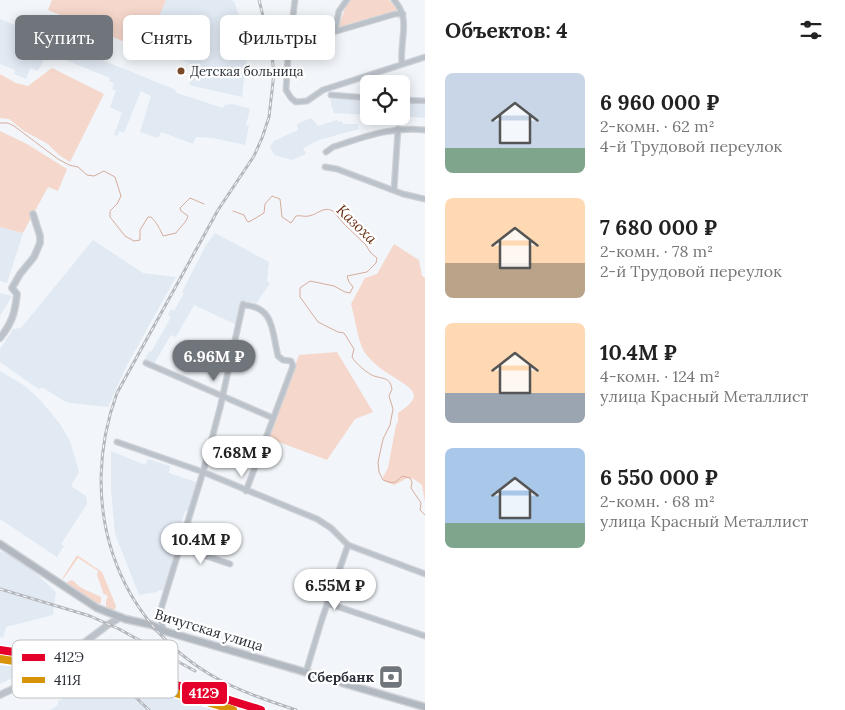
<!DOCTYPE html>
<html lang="ru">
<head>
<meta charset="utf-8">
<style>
  :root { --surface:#fff; --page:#f6f6f6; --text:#222; --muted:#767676; --accent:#70757b }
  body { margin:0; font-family:Lora,serif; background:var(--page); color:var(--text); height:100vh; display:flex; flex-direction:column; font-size:19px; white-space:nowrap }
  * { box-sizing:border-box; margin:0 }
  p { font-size:16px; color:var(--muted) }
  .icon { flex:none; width:28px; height:28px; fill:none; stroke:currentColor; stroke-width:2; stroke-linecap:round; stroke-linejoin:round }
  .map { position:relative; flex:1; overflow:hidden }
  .panel { display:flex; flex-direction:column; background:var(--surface); width:420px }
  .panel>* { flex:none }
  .guide { position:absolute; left:15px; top:15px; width:335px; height:45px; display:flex; gap:10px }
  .tools { position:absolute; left:360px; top:75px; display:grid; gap:10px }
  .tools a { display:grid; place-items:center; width:50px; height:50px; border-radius:8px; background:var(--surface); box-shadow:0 2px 12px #0003; font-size:25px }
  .price { position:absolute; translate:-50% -42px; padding:0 11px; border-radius:18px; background:#fff; color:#222; font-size:16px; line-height:32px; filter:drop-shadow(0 1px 2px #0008) }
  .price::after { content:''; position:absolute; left:50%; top:30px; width:15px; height:11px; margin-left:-8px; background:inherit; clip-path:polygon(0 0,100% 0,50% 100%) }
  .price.current { background:var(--accent); color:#fff }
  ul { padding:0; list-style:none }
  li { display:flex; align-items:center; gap:15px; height:125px; padding:0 20px }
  li span { display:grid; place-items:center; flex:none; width:140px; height:100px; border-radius:8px; color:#555 }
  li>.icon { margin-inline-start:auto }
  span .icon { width:60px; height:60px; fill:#fffc; stroke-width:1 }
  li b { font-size:21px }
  h2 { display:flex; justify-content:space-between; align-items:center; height:60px; padding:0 20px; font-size:21px }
  .pill { padding:0 18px; border-radius:8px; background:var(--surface); box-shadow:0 2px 12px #0003; font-size:18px; line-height:45px }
  .pill.current { background:var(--accent); color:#fff }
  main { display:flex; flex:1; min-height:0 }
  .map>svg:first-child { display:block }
  .built { fill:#e1e9f3 }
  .green { fill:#f6d7cb }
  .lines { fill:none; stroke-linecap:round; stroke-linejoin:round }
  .stream { stroke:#d7ac9b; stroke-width:1 }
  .minor-casing { stroke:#cfd2d6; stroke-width:7 }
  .tertiary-casing { stroke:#cfd2d6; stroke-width:8 }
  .secondary-casing { stroke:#cfd2d6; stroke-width:9 }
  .minor { stroke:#bcc2ca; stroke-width:4.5 }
  .tertiary { stroke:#bcc2ca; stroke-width:5.5 }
  .secondary { stroke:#b1b8c0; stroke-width:6 }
  .rail-casing { stroke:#b4b8be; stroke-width:3 }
  .rail { stroke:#fff; stroke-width:1; stroke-dasharray:4; stroke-linecap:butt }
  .rail-1-casing { stroke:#fff; stroke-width:11 }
  .rail-2-casing { stroke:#fff; stroke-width:11 }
  .rail-1 { stroke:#e4002b; stroke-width:8 }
  .rail-2 { stroke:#d89408; stroke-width:8 }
  .bus-dot { fill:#7a4b2a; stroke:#fff; stroke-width:2 }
  .labels { text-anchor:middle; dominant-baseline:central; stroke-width:4.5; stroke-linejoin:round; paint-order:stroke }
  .bus-label { font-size:13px; fill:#2a2f37; stroke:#fff; text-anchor:start }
  .street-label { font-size:14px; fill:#2a2f37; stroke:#fff }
  .poi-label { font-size:14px; font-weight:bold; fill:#2a2f37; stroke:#fff; text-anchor:end }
  .water-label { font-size:15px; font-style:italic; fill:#6a2e12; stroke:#fff }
  .key { fill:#fff; stroke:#bfc1c3; stroke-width:1 }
  .key-label { font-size:14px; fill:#2a2f37 }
  .line-badge { stroke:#fff; stroke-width:2 }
  .badge-label { font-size:14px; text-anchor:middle; font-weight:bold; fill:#fff }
</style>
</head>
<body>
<main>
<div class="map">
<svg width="425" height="710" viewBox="0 0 425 710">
  <rect width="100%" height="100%" fill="#f2f6fa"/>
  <g class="built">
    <polygon points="166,0 230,0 234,1 243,27 246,62 242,97 189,85 196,66 145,46"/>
    <polygon points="0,19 174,89 177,93 223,108 224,105 233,104 250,109 246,125 249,126 245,145 213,138 196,137 193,144 161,132 158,138 140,132 151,96 141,91 124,133 119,131 117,136 114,135 122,113 110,107 116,91 112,89 114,83 109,81 110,78 53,55 51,58 46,56 38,71 30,68 26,79 14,74 15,70 0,64"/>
    <polygon points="331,99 369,101 369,115 334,113 331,104"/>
    <polygon points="401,103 425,105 425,118 401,116"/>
    <polygon points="311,118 318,126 337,120 338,122 342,121 343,124 357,124 359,129 319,140 303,148 306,154 292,160 274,155 270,147 274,141 298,130 297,124"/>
    <polygon points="0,227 23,233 7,283 0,281"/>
    <polygon points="215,233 269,262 267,281 270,283 256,304 253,302 244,303 235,324 194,305 176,337 171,335 154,364 145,359 149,351 151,352 171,317 168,315 171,309 174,311 184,293 182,292 206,245"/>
    <polygon points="93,240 143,273 176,277 127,365 108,407 70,403 64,401 42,387 40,389 34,386 0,362 0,349 13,329 21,328"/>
    <polygon points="0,293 12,296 0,316"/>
    <polygon points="0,371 25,386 40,400 60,424 70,441 79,472 71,486 86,496 87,504 61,544 64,546 57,557 0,519"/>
    <polygon points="111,451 145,465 148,459 170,466 169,473 196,482 188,511 185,511 179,531 182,532 164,591 159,590 157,592 139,595 115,534 111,490"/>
    <polygon points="0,551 22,561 56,592 53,615 6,627 3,638 0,637"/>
    <polygon points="0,665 17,667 19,675 0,684"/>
    <polygon points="103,672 194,697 234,710 50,710 58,705 58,701 75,693 88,678 90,679 95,673 98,676"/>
  </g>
  <g class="green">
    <polygon points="52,0 166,0 144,50 48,10"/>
    <polygon points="351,0 389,0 398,10 339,27 345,8"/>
    <polygon points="52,68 104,94 70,162 59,155 48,144 24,131 9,119 0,118 0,74 16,83 28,86"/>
    <polygon points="0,131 27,144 67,169 58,191 48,187 23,233 0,227"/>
    <path d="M394 244 419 260 422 276 425 278V502L422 485C407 473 408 479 394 485L384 481 383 477 388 468 396 425 398 422V413C425 395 414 390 392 376 383 371 372 362 365 353 358 342 355 318 351 304L365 278 377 274Z"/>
    <polygon points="337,352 373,412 355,419 327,460 268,438 299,355"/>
    <polygon points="77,555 102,572 116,606 115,609 111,611 106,606 106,599 108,598 106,594 104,595 97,575 98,571 78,558 64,578 62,579"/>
    <path d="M71 580 74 581C79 589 92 592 101 597V603L98 604 68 586 66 583Z"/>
  </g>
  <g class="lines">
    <g class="stream">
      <path d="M0 123H8L14 126 58 159 69 165 78 167 87 175 94 176 104 171 115 177 121 196 117 204 110 211V217L125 236 134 241 140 240V230L148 217H151C157 223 160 229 163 236L176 233C180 227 186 223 188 216L181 211 180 208 190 198 204 204"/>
      <path d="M233 211 244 215 247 221 249 222 264 213 265 204 272 196 280 199 282 217 291 223 296 216C300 215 304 217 309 216 319 214 323 206 333 211L344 224 365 244 371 253 377 258 376 263 367 272 347 276 349 282 353 287 350 293 345 292 334 286 310 281 300 288V297L318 322 338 332 344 333 354 349 352 357C355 363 368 374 374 376 383 379 390 377 392 389L389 396 393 409 390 425 383 439 378 462 379 472 383 480C394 484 394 484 402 476L410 478 412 482 411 488 421 503 420 510 425 515"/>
    </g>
    <defs>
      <g id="minor">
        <polyline points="295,0 288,55 286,90 291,98 296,102 307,101 323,90 425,57"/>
        <path d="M394 0C412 20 399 40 402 64"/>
        <polyline points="335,31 339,11 347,0"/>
        <polyline points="290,42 296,43 395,14 403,14"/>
        <polyline points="331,95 369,98"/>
        <polyline points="401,100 425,101"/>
        <path d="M326 152 333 147C364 137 392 126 425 130"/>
        <polyline points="325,167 337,169 403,194 425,199"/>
        <polyline points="394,190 398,129"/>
        <path d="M243 305C275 306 272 333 278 356L283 360 291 361 293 366 246 491"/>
        <polyline points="146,363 273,418"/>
        <polyline points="117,442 203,472 317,519 331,528 348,545 425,574"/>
        <polyline points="179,547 230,564"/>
        <polyline points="327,603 425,636"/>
        <polyline points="164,631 161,622 161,609 203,472 220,408 243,304"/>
        <polyline points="306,672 322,619 348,545"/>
      </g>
      <g id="tertiary">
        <path d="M0 338C12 323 15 313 17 294L12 288 20 274 34 257 40 243V236L33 214"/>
        <polyline points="0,695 40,676 109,624 121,617"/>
      </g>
      <polyline id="secondary" points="0,544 97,608 125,619 152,625 164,631 425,707"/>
    </defs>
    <use href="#minor" class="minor-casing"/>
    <use href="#tertiary" class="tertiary-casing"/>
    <use href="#secondary" class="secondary-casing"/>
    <use href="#minor" class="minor"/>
    <use href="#tertiary" class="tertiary"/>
    <use href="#secondary" class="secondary"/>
    <defs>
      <g id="rail">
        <path d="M259 0 271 48 274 73 269 117 262 138 254 156 218 210 117 393C77 502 113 621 218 679 242 692 269 701 296 710"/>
        <polyline points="0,589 90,616 119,629 195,671"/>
        <polyline points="0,657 45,659"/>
        <polyline points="68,663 93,670 149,692 196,700 223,710"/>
        <polyline points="123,685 149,710"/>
      </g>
    </defs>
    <use href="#rail" class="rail-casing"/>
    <use href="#rail" class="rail"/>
    <defs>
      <path id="rail-1" d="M0 650C89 662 175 682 261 710"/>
      <path id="rail-2" d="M0 659C79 670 157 685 233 710"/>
    </defs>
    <use href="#rail-1" class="rail-1-casing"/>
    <use href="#rail-2" class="rail-2-casing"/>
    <use href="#rail-1" class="rail-1"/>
    <use href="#rail-2" class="rail-2"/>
  </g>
  <defs>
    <symbol id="bank-square" viewBox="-11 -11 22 22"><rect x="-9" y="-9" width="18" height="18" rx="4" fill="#70757b" stroke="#fff"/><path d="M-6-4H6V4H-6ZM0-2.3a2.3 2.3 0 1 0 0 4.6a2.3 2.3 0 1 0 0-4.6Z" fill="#fff"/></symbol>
  </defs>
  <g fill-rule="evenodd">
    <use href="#bank-square" x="377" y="663" width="28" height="28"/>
  </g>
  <circle class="bus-dot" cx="181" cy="71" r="4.5"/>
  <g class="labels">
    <g class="bus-label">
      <text x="190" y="71">Детская больница</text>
    </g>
    <g class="street-label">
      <text transform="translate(209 630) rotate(17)">Вичугская улица</text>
    </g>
    <g class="poi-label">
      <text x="374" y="677">Сбербанк</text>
    </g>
    <g class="water-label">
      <text transform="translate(357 224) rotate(44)">Казоха</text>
    </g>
  </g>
  <rect x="12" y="640" width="166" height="58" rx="8" class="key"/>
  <rect x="22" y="654" width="23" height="7" fill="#e4002b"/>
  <rect x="22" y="677" width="23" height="6" fill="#d89408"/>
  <g class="key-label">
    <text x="54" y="662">412Э</text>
    <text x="54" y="685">411Я</text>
  </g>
  <rect class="line-badge" x="181" y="681" width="47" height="24" rx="5" fill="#e4002b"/>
  <g class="badge-label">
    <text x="204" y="698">412Э</text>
  </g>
</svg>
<div class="tools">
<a><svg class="icon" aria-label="locate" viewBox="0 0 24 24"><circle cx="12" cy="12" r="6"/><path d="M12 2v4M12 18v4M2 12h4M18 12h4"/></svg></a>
</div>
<b class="price current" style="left:214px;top:382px">6.96M ₽</b>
<b class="price" style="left:242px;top:478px">7.68M ₽</b>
<b class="price" style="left:201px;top:565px">10.4M ₽</b>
<b class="price" style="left:335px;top:611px">6.55M ₽</b>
<div class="guide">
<a class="pill current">Купить</a>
<a class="pill">Снять</a>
<a class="pill">Фильтры</a>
</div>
</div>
<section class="panel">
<h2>Объектов: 4<svg class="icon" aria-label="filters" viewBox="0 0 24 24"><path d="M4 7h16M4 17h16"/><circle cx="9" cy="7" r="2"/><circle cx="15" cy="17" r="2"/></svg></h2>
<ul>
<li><span style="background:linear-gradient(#c9d6e8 75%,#7fa58c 0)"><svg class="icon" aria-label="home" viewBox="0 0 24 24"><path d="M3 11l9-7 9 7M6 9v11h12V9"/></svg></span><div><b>6 960 000 ₽</b><p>2-комн. · 62 m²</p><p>4-й Трудовой переулок</p></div></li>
<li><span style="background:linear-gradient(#ffd9b3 65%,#b9a48a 0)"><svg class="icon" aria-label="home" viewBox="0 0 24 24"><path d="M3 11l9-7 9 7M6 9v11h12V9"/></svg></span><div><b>7 680 000 ₽</b><p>2-комн. · 78 m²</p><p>2-й Трудовой переулок</p></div></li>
<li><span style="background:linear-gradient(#ffd9b3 70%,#9aa5b1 0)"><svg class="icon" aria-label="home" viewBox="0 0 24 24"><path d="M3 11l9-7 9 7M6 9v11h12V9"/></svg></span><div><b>10.4M ₽</b><p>4-комн. · 124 m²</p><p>улица Красный Металлист</p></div></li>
<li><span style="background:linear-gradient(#a9c7e8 75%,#7fa58c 0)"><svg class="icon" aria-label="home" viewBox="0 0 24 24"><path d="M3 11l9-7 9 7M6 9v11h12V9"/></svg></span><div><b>6 550 000 ₽</b><p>2-комн. · 68 m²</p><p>улица Красный Металлист</p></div></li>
</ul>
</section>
</main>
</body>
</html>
